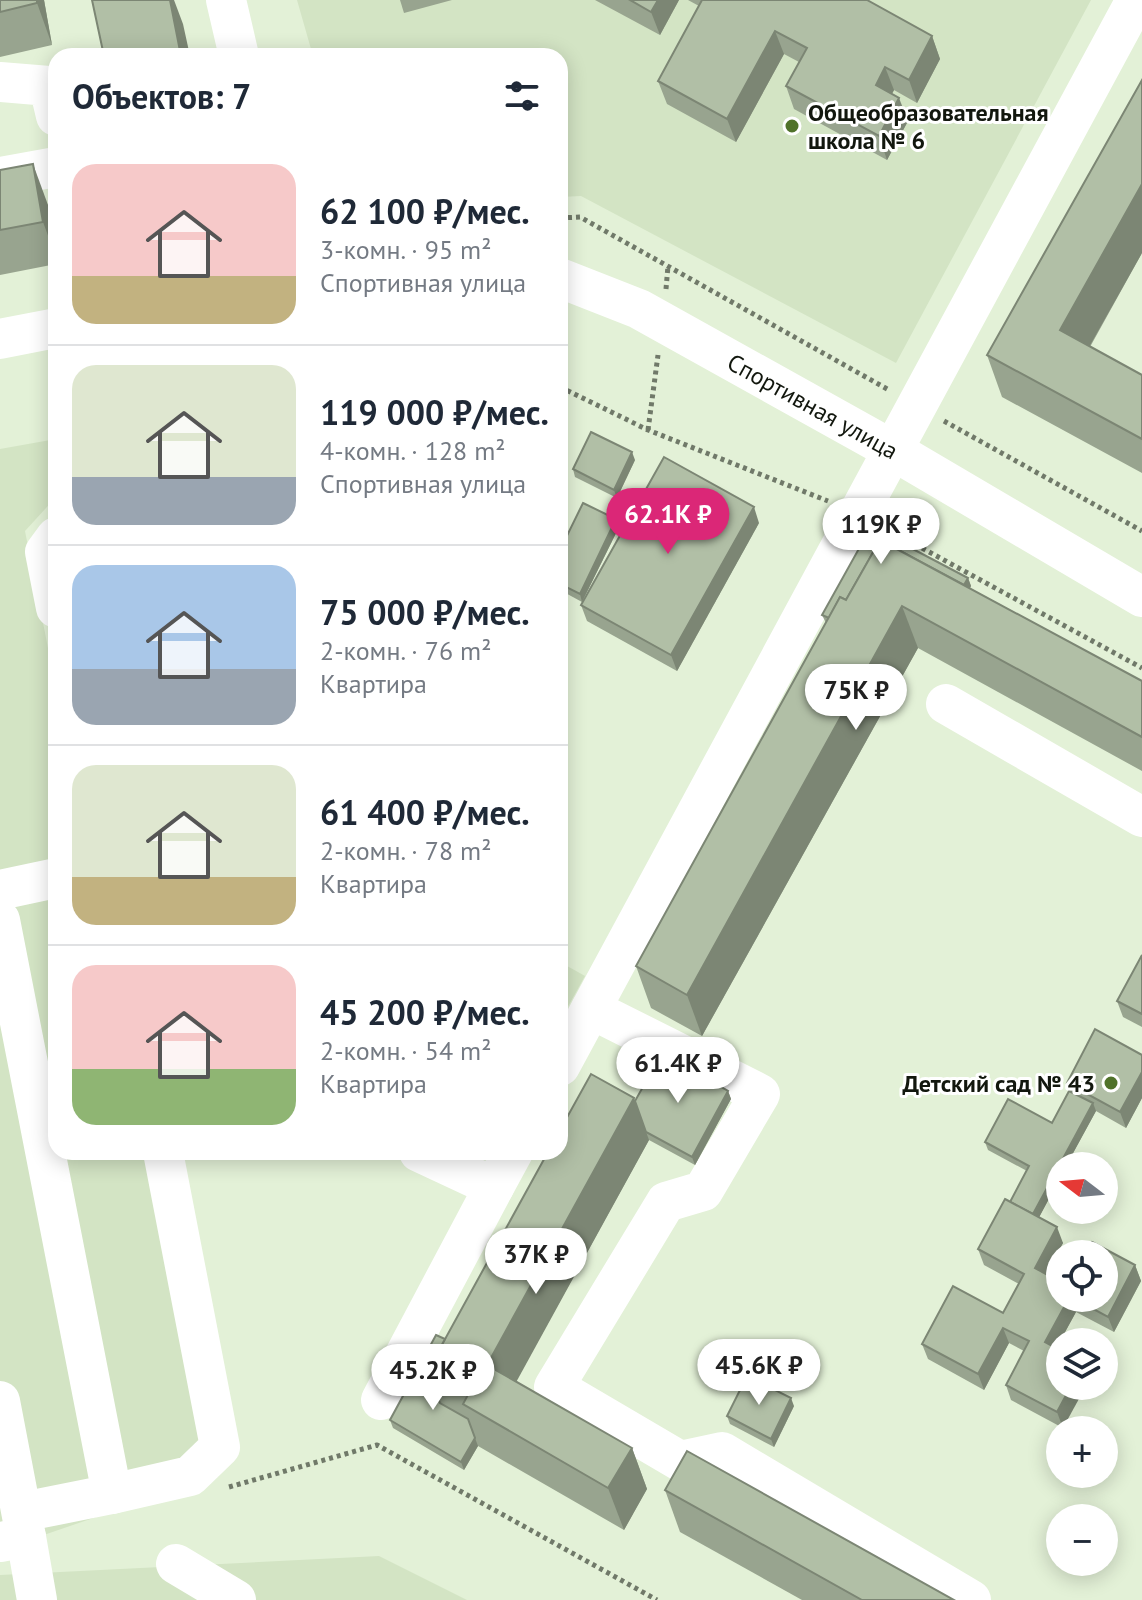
<!DOCTYPE html>
<html lang="ru">
<head>
<meta charset="utf-8">
<style>
  :root { --surface:#fff; --page:#f2f2f3; --text:#1f2937; --muted:#747a83; --line:#e0e1e3; --accent:#db2777 }
  body { margin:0; font-family:"PT Sans",sans-serif; background:var(--page); color:var(--text); height:100vh; display:flex; flex-direction:column; font-size:30px; white-space:nowrap }
  * { box-sizing:border-box; margin:0 }
  p { font-size:26px; color:var(--muted) }
  .icon { flex:none; width:44px; height:44px; fill:none; stroke:currentColor; stroke-width:2; stroke-linecap:round; stroke-linejoin:round }
  .map { position:relative; flex:1; overflow:hidden }
  .panel { position:absolute; left:48px; top:48px; width:520px; height:1112px; display:flex; flex-direction:column; background:var(--surface); border-radius:24px; box-shadow:0 4px 20px #0003 }
  .panel>* { flex:none }
  .needle { width:52px; rotate:286deg }
  .fabs { position:absolute; left:1046px; top:1152px; display:grid; gap:16px }
  .fabs a { display:grid; place-items:center; width:72px; height:72px; border-radius:50%; background:var(--surface); box-shadow:0 4px 20px #0003; font-size:40px }
  .price { position:absolute; translate:-50% -68px; padding:0 18px; border-radius:28px; background:#fff; color:#222; font-size:26px; line-height:52px; filter:drop-shadow(0 2px 4px #0008) }
  .price::after { content:''; position:absolute; left:50%; top:48px; width:24px; height:18px; margin-left:-12px; background:inherit; clip-path:polygon(0 0,100% 0,50% 100%) }
  .price.on { background:var(--accent); color:#fff }
  ul { padding:0; list-style:none }
  li { display:flex; align-items:center; gap:24px; height:200px; padding:0 24px }
  li+li { border-top:2px solid var(--line) }
  li span { display:grid; place-items:center; flex:none; width:224px; height:160px; border-radius:24px; color:#555 }
  li>.icon { margin-inline-start:auto }
  span .icon { width:96px; height:96px; fill:#fffc; stroke-width:1 }
  li b { font-size:34px }
  h2 { display:flex; justify-content:space-between; align-items:center; height:96px; padding:0 24px; font-size:34px }
  .map>svg:first-child { display:block }
  .built { fill:#d3e4c4 }
  .lines { fill:none; stroke-linecap:round; stroke-linejoin:round }
  .path { stroke:#707969; stroke-width:5; stroke-dasharray:4 4; stroke-linecap:butt }
  .minor { stroke:#fff; stroke-width:40 }
  .wall { fill:#98a48f }
  .shaded-wall { fill:#7c8674 }
  .building { fill:#b1bfa6; stroke:#7c8674; stroke-width:2 }
  .poi-dot { fill:#50722a; stroke:#fff; stroke-width:3 }
  .labels { text-anchor:middle; dominant-baseline:central; stroke-width:6; stroke-linejoin:round; paint-order:stroke }
  .poi-label { font-size:24px; font-weight:bold; fill:#12170e; stroke:#fff; text-anchor:start }
  .street-label { font-size:24px; fill:#12170e; stroke:#fff }
</style>
</head>
<body>
<div class="map">
<svg width="1142" height="1600" viewBox="0 0 1142 1600">
  <rect width="100%" height="100%" fill="#e3f1d7"/>
  <g class="built">
    <polygon points="297,0 1091,0 896,363 581,196 560,197 560,56 313,56"/>
    <polygon points="56,439 56,497 25,531 56,689 56,1152 146,1152 210,1478 0,1550 0,449"/>
    <polygon points="560,962 585,976 560,1021"/>
    <polygon points="379,1556 467,1600 0,1600 0,1575"/>
  </g>
  <g class="lines">
    <g class="path">
      <polyline points="560,218 580,217 889,390"/>
      <polyline points="666,289 668,266"/>
      <polyline points="560,387 648,430 828,501"/>
      <polyline points="944,421 1142,531"/>
      <polyline points="648,430 658,355"/>
      <polyline points="887,529 1142,668"/>
      <polyline points="229,1487 377,1445 657,1600"/>
    </g>
    <g class="minor">
      <polyline points="226,0 239,56"/>
      <polyline points="0,82 49,86 56,116"/>
      <polyline points="0,177 56,167"/>
      <path id="s1" d="M560 278 639 309 894 451 1142 597"/>
      <polyline points="0,339 56,328"/>
      <polyline points="56,537 45,552 56,608"/>
      <polyline points="946,704 1142,817"/>
      <polyline points="0,890 56,878"/>
      <polyline points="0,920 112,1494 22,1512"/>
      <polyline points="591,1009 760,1094 703,1191 666,1202 554,1387 680,1461 722,1452 971,1600"/>
      <polyline points="560,1066 1136,0"/>
      <polyline points="419,1152 494,1187 513,1152"/>
      <polyline points="381,1400 494,1187"/>
      <polyline points="0,1401 26,1537 0,1542"/>
      <polyline points="112,1494 190,1476 220,1447 163,1152"/>
      <polyline points="26,1537 37,1600"/>
      <polyline points="176,1564 236,1600"/>
    </g>
  </g>
  <g class="wall">
    <polygon points="0,0 44,0 52,45 0,57"/>
    <polygon points="400,0 452,0 404,13"/>
    <polygon points="595,0 679,0 660,35"/>
    <polygon points="688,0 867,0 932,36 940,59 917,103 894,90 892,94 908,121 887,160 794,109 786,86 799,62 784,54 736,142 667,104 658,81 699,6"/>
    <polygon points="0,170 48,205 56,249 56,264 0,275"/>
    <polygon points="1142,253 1090,347 1142,375 1142,473 1002,397 987,355"/>
    <polygon points="635,460 617,498 575,477 573,469"/>
    <polygon points="759,523 677,671 587,621 581,605"/>
    <polygon points="619,527 582,602 560,590 560,550"/>
    <polygon points="968,578 971,586 970,588 1142,681 1142,771 918,648 702,1036 651,1008 636,966 826,623 822,615"/>
    <polygon points="1142,955 1142,1027 1123,1017 1117,1001"/>
    <polygon points="1142,1055 1142,1098 1126,1128 1096,1111 1066,1166 1060,1166 1060,1178 1039,1217 1063,1243 1046,1274 1060,1298 1104,1298 1135,1265 1141,1281 1114,1332 1076,1312 1056,1348 1063,1428 1011,1400 1006,1385 1024,1351 1009,1343 984,1390 928,1359 922,1344 1003,1313 1019,1284 984,1265 978,1249 1010,1202 1027,1171 988,1150 985,1142 1052,1123 1069,1091 1067,1083"/>
    <polygon points="728,1091 731,1099 695,1165 649,1140 516,1381 632,1448 647,1489 624,1530 478,1446 464,1470 393,1428 390,1420 445,1339 634,1098 635,1101"/>
    <polygon points="794,1406 774,1447 730,1424 727,1416"/>
    <polygon points="665,1490 954,1600 802,1600 680,1532"/>
  </g>
  <g class="shaded-wall">
    <polygon points="37,0 44,0 52,45 37,3"/>
    <polygon points="170,0 174,0 183,24 190,56 181,56"/>
    <polygon points="658,0 679,0 660,35 651,12"/>
    <polygon points="775,31 784,54 736,142 727,119"/>
    <polygon points="932,36 940,59 917,103 909,80"/>
    <polygon points="885,67 894,90 884,108 876,85"/>
    <polygon points="899,98 908,121 887,160 879,136"/>
    <polygon points="33,164 48,205 56,249 56,257 43,222"/>
    <polygon points="1142,184 1142,253 1075,372 1060,330"/>
    <polygon points="632,452 635,460 617,498 614,490"/>
    <polygon points="754,507 759,523 677,671 671,655"/>
    <polygon points="616,519 619,527 582,602 580,594"/>
    <polygon points="968,578 971,586 956,614 953,606"/>
    <polygon points="902,606 918,648 702,1036 687,995"/>
    <polygon points="1142,1072 1142,1098 1126,1128 1120,1112"/>
    <polygon points="728,1091 731,1099 695,1165 692,1157"/>
    <polygon points="634,1098 649,1140 503,1406 487,1365"/>
    <polygon points="1093,1103 1096,1111 1066,1166 1060,1166 1060,1178 1034,1227 1031,1219"/>
    <polygon points="1057,1227 1063,1243 1040,1284 1035,1268"/>
    <polygon points="1135,1265 1141,1281 1114,1332 1108,1317"/>
    <polygon points="1069,1298 1071,1298 1076,1312 1051,1358 1045,1342"/>
    <polygon points="1003,1328 1009,1343 984,1390 978,1374"/>
    <polygon points="1071,1386 1086,1386 1063,1428 1057,1412"/>
    <polygon points="791,1398 794,1406 774,1447 771,1439"/>
    <polygon points="475,1438 478,1446 464,1470 461,1462"/>
    <polygon points="632,1448 647,1489 624,1530 608,1488"/>
  </g>
  <g class="building">
    <polygon points="0,0 37,0 37,3 0,12"/>
    <polygon points="92,0 170,0 181,56 104,56"/>
    <polygon points="630,0 658,0 651,12"/>
    <polygon points="702,0 867,0 932,36 909,80 885,67 876,85 899,98 879,136 786,86 807,48 775,31 727,119 658,81"/>
    <polygon points="1142,80 1142,184 1060,330 1142,375 1142,439 987,355"/>
    <polygon points="33,164 43,222 0,230 0,170"/>
    <polygon points="591,432 632,452 614,490 573,469"/>
    <polygon points="664,457 754,507 671,655 581,605"/>
    <polygon points="583,503 616,519 580,594 560,584 560,550"/>
    <polygon points="871,527 968,578 964,585 880,540 846,600 840,597 829,618 822,615"/>
    <polygon points="880,540 1142,681 1142,737 902,606 687,995 636,966 840,597 846,600"/>
    <polygon points="1142,955 1142,1014 1117,1001"/>
    <polygon points="1095,1029 1142,1055 1142,1072 1120,1112 1067,1083"/>
    <polygon points="662,1053 728,1091 692,1157 646,1132 635,1101"/>
    <polygon points="591,1074 634,1098 487,1365 632,1448 608,1488 463,1404 469,1393 428,1370 548,1152 560,1152 560,1130"/>
    <polygon points="1069,1091 1093,1103 1033,1214 1010,1202 1029,1166 985,1142 1008,1099 1052,1123"/>
    <polygon points="1005,1199 1057,1227 1035,1268 1060,1282 1060,1298 1069,1298 1045,1342 1060,1350 1060,1386 1071,1386 1057,1412 1006,1385 1029,1341 1003,1328 978,1374 922,1344 953,1286 1003,1313 1024,1274 978,1249"/>
    <polygon points="1092,1242 1135,1265 1108,1317 1073,1298 1104,1298 1104,1254 1086,1254"/>
    <polygon points="436,1335 445,1339 428,1370 440,1403 468,1419 475,1438 461,1462 390,1420"/>
    <polygon points="747,1376 791,1398 771,1439 727,1416"/>
    <polygon points="687,1451 954,1600 862,1600 665,1490"/>
  </g>
  <g class="poi-dot">
    <circle cx="792" cy="126" r="8"/>
    <circle cx="1111" cy="1083" r="8"/>
  </g>
  <g class="labels">
    <g class="poi-label">
      <text x="808" y="112">Общеобразовательная<tspan x="808" dy="28">школа № 6</tspan></text>
      <text x="1095" y="1083" text-anchor="end">Детский сад № 43</text>
    </g>
    <g class="street-label">
      <text stroke="none"><textPath href="#s1" startOffset="284">Спортивная улица</textPath></text>
    </g>
  </g>
</svg>
<div class="fabs">
<a><svg class="needle" viewBox="-14 -14 28 28"><path d="M0-13l5 13h-10z" fill="#e53935"/><path d="M0 13l5-13h-10z" fill="#747a83"/></svg></a>
<a><svg class="icon" aria-label="locate" viewBox="0 0 24 24"><circle cx="12" cy="12" r="6"/><path d="M12 2v4M12 18v4M2 12h4M18 12h4"/></svg></a>
<a><svg class="icon" aria-label="layers" viewBox="0 0 24 24"><path d="M12 4l9 5-9 5-9-5zM3 14l9 5 9-5"/></svg></a>
<a>+</a>
<a>−</a>
</div>
<b class="price on" style="left:668px;top:556px">62.1K ₽</b>
<b class="price" style="left:881px;top:566px">119K ₽</b>
<b class="price" style="left:856px;top:732px">75K ₽</b>
<b class="price" style="left:678px;top:1105px">61.4K ₽</b>
<b class="price" style="left:536px;top:1296px">37K ₽</b>
<b class="price" style="left:759px;top:1407px">45.6K ₽</b>
<b class="price" style="left:433px;top:1412px">45.2K ₽</b>
<section class="panel">
<h2>Объектов: 7<svg class="icon" aria-label="filters" viewBox="0 0 24 24"><path d="M4 7h16M4 17h16"/><circle cx="9" cy="7" r="2"/><circle cx="15" cy="17" r="2"/></svg></h2>
<ul>
<li><span style="background:linear-gradient(#f6c9c9 70%,#c2b280 0)"><svg class="icon" aria-label="home" viewBox="0 0 24 24"><path d="M3 11l9-7 9 7M6 9v11h12V9"/></svg></span><div><b>62 100 ₽/мес.</b><p>3-комн. · 95 m²</p><p>Спортивная улица</p></div></li>
<li><span style="background:linear-gradient(#dfe7d0 70%,#9aa5b1 0)"><svg class="icon" aria-label="home" viewBox="0 0 24 24"><path d="M3 11l9-7 9 7M6 9v11h12V9"/></svg></span><div><b>119 000 ₽/мес.</b><p>4-комн. · 128 m²</p><p>Спортивная улица</p></div></li>
<li><span style="background:linear-gradient(#a9c7e8 65%,#9aa5b1 0)"><svg class="icon" aria-label="home" viewBox="0 0 24 24"><path d="M3 11l9-7 9 7M6 9v11h12V9"/></svg></span><div><b>75 000 ₽/мес.</b><p>2-комн. · 76 m²</p><p>Квартира</p></div></li>
<li><span style="background:linear-gradient(#dfe7d0 70%,#c2b280 0)"><svg class="icon" aria-label="home" viewBox="0 0 24 24"><path d="M3 11l9-7 9 7M6 9v11h12V9"/></svg></span><div><b>61 400 ₽/мес.</b><p>2-комн. · 78 m²</p><p>Квартира</p></div></li>
<li><span style="background:linear-gradient(#f6c9c9 65%,#8fb573 0)"><svg class="icon" aria-label="home" viewBox="0 0 24 24"><path d="M3 11l9-7 9 7M6 9v11h12V9"/></svg></span><div><b>45 200 ₽/мес.</b><p>2-комн. · 54 m²</p><p>Квартира</p></div></li>
</ul>
</section>
</div>
</body>
</html>
